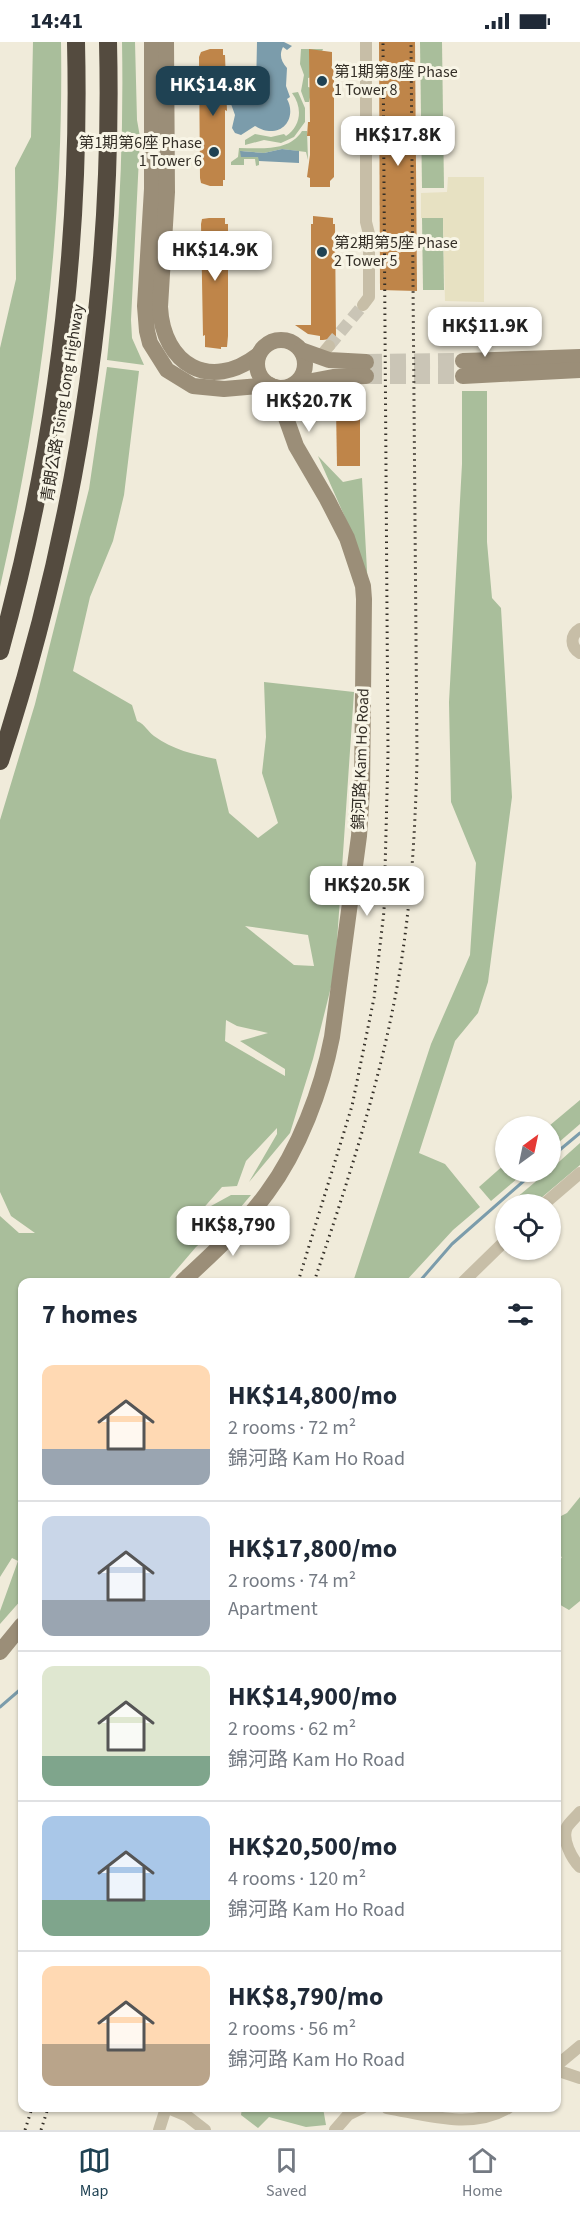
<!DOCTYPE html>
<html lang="en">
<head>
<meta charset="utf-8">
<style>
  :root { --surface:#fff; --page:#f6f6f7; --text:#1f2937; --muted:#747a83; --line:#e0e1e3; --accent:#1f4253 }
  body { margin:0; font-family:"Source Sans 3","Noto Sans TC",sans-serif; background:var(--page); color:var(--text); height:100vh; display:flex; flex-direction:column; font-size:22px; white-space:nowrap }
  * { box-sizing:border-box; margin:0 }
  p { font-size:20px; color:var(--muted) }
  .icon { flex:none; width:33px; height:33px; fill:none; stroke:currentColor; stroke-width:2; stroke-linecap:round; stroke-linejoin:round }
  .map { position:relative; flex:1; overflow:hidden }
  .sheet { position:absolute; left:18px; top:1236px; width:543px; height:834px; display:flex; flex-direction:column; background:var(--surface); border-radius:12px; box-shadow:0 2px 4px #0004 }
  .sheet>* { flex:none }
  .needle { width:39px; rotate:33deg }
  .controls { position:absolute; left:495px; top:1074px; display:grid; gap:12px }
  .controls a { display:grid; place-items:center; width:66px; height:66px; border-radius:50%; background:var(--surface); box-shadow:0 2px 4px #0004; font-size:30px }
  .price { position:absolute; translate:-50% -51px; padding:0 14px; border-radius:12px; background:#fff; color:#222; font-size:20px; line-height:39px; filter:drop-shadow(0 2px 3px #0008) }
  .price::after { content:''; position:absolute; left:50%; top:36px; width:18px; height:14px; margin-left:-9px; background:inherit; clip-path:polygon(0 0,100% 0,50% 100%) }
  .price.active { background:var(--accent); color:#fff }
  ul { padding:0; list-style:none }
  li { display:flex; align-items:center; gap:18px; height:150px; padding:0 24px }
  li+li { border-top:2px solid var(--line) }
  li span { display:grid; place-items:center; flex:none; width:168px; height:120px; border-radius:12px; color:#555 }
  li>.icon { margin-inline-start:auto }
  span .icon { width:72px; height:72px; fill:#fffc; stroke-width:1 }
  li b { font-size:26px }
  h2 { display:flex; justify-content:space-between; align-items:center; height:72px; padding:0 24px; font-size:26px }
  .status { display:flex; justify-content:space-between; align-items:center; height:42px; padding:0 30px; background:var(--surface); direction:ltr }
  .status svg { height:16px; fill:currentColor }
  .menu { display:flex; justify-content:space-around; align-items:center; height:84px; border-top:2px solid var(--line); background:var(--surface); font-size:16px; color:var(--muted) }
  .menu a { display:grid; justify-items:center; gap:3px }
  .menu .active { color:var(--accent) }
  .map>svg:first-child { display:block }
  .green { fill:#a9be9b; fill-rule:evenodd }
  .plaza { fill:#e7e1c2 }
  .water { fill:#7b9cab }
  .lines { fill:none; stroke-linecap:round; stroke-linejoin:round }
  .stream { stroke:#7b9cab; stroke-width:3 }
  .building { fill:#bf8549 }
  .street-tunnel { stroke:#cac5b6; stroke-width:12; stroke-dasharray:12 6; stroke-linecap:butt }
  .secondary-tunnel { stroke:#cac5b6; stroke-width:16; stroke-dasharray:16 8; stroke-linecap:butt }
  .street { stroke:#c7bea7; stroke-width:12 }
  .secondary { stroke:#9b8e78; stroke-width:16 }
  .highway { stroke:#544b3f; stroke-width:18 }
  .rail { stroke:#342f27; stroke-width:3; stroke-dasharray:1.5 4.5; stroke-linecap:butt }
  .poi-dot { fill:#1f4253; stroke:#f8f5e6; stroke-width:2 }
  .labels { text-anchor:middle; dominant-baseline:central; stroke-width:6; stroke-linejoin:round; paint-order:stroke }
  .poi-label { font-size:16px; fill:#342f27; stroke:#f8f5e6; text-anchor:start }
  .street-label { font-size:16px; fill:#342f27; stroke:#f8f5e6 }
</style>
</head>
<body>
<div class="status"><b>14:41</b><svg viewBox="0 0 49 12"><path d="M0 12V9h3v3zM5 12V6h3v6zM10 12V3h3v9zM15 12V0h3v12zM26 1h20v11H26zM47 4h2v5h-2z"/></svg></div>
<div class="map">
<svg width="580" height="2088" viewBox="0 0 580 2088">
  <rect width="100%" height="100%" fill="#f0ebda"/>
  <g class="green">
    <path d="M33 0H61C64 184 41 365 0 545V306L16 237 15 126 31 95Z"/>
    <path d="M122 0H135L137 78 140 95 131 278 132 296 144 323 107 318C118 212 124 107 122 0Z"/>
    <polygon points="420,0 442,0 444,146 422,146"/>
    <polygon points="301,7 323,7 312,35 308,36 308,45 312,46 309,60 305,60 301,49 304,33 300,22"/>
    <path d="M298 50 305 66V80L294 95 281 101 264 98 245 103V98L255 92 271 95 284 92 286 94C301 84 303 66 292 51Z"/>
    <path d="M302 89H307L308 118 306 110 282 107 264 111 241 109 259 115V123L256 124 255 117H244V123H231V120L238 115 239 106C261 106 289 110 302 89Z"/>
    <polygon points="422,176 443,176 444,248 423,248"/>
    <path d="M107 325 139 329 124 453 113 499 90 555 73 629 132 663 137 679C146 683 147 689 154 694 173 708 193 712 216 717L229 771 258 796 278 781 262 731 266 695 264 640 354 650 335 929 313 1017 290 1091 249 1140 277 1092V1086L246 1119 237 1144 222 1145 200 1170 231 1153H251L240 1166 196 1205 166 1240H22V1557L0 1582V1569L18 1519 12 1516 0 1535V1174L19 1191H35L11 1174 0 1150V778L35 662 89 447ZM245 884 308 893 314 924 294 923ZM226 978 237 984 268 991 240 999 285 1027V1034L225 999Z"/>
    <polygon points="462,349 487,349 487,500 492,556 501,566 512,755 488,940 478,971 455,999 419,1111 445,1122 480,1165 453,1188 405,1240 353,1240 431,1002 470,913 476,821 451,760 449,660 462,422"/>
    <polygon points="318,414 343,440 362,436 368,547 355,498"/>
    <polygon points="580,1058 580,1082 551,1107 549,1084"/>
    <polygon points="580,1101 580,1123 534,1162 509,1162 547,1130 550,1130 551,1127"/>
    <polygon points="505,1122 506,1130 525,1130 491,1159 479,1145"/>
    <polygon points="580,1455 580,1559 569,1568 557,1561 557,1523 562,1515 557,1513 557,1476 567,1471"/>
    <polygon points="242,2066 323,2066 326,2083 306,2085 269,2075 258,2086 241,2073"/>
  </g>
  <polygon class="plaza" points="448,135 484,135 484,260 445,259 443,176 421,176 421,151 447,150"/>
  <g class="water">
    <path d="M257 0H284L292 4 287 8 283 5C279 13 281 19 287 26L286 44 290 55 287 57C295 71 288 90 269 89 264 89 259 86 255 84L241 93 235 91 232 86 235 73 231 62 236 56 247 55 256 47Z"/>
    <polygon points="282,107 299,109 299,121 259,119 258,115 241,115 240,109 264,111"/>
  </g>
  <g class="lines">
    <g class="stream">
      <polyline points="550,1116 580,1091"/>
      <polyline points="419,1240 452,1202 534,1130"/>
      <polyline points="0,1665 22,1646"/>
    </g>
  </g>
  <g class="building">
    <polygon points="379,0 415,0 417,249 380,248"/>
    <polygon points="210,7 223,7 223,13 225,13 227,69 225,68 225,138 223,138 223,144 210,144 201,141 200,136 199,15 201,10"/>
    <polygon points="309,7 332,10 332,24 334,24 334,135 330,139 330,145 310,145 310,136 307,135 310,113 310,94 307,94 308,80 310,80"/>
    <polygon points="313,174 333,176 333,182 335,182 336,296 323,298 320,298 320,294 308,292 295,283 311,283 311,182 313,182"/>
    <polygon points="209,176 225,176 225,182 228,182 228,294 227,305 221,305 221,307 205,305 205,293 203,294 201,182 202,177"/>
    <polygon points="336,366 360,366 360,424 337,424"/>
  </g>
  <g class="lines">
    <polyline class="street-tunnel" points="329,304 363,263"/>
    <g class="secondary-tunnel">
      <polyline points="366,320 463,319"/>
      <polyline points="366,334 463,334"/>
    </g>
    <g class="street">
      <polyline points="363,263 369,255 369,192 366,180 366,0"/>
      <polyline points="319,316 329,304"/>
      <path d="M580 587C570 593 570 605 580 611"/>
      <polyline points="544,1162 580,1131"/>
      <polyline points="463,1240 506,1198"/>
      <path d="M580 1770C576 1775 570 1780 567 1785 561 1797 572 1817 580 1825"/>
      <polyline points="556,2024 580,2004"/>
      <polyline points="556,2028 580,2036"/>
      <polyline points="168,2066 187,2074 205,2088"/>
      <path d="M387 2066C427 2073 471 2088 508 2066"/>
      <polyline points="159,2088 166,2066"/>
      <polyline points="335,2088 348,2073 362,2066"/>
    </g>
    <g class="secondary">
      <polyline points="152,0 152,147 145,264 147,289 150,301 167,328 193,344 224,347 270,343"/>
      <path d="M166 0 167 150 160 265C163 323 210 350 258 313"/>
      <circle cx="281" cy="322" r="24"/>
      <polyline points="301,308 329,318 366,320"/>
      <polyline points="463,319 580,315"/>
      <polyline points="463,334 580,328"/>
      <polyline points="296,342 333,335 366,334"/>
      <path d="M182 1240C212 1212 243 1184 267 1151 299 1108 322 1047 332 995L359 794 362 749 364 557 363 544 347 496 327 457 296 404 275 345"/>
      <polyline points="0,1610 22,1583"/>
    </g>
    <g class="highway">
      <path d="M0 609C55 411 81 206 76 0"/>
      <path d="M0 719C76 486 114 244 108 0"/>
    </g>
    <g class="rail">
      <polyline points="298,1240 352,1064 374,956 384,869 388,712 383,0"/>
      <path d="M314 1240C345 1148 375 1057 394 961 410 881 415 799 417 717L411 0"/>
      <polyline points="25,2088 32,2066"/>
      <polyline points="41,2088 48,2066"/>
    </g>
  </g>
  <g class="poi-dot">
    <circle cx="322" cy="39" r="6"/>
    <circle cx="214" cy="110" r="6"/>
    <circle cx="322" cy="210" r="6"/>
  </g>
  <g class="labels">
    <g class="poi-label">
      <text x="334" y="30">第1期第8座 Phase<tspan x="334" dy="18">1 Tower 8</tspan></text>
      <text x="202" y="101" text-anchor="end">第1期第6座 Phase<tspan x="202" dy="18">1 Tower 6</tspan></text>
      <text x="334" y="201">第2期第5座 Phase<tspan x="334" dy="18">2 Tower 5</tspan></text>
    </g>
    <g class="street-label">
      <text transform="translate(63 361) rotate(-81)">青朗公路 Tsing Long Highway</text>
      <text transform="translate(361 717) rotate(-88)">錦河路 Kam Ho Road</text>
    </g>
  </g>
</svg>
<div class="controls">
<a><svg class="needle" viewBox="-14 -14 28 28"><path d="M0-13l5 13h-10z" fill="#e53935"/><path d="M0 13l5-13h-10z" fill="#747a83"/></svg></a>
<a><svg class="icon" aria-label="locate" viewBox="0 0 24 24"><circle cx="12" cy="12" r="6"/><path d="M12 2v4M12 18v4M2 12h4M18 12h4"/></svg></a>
</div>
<b class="price active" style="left:213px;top:75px">HK$14.8K</b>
<b class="price" style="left:398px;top:125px">HK$17.8K</b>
<b class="price" style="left:215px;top:240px">HK$14.9K</b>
<b class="price" style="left:485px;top:316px">HK$11.9K</b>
<b class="price" style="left:309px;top:391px">HK$20.7K</b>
<b class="price" style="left:367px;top:875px">HK$20.5K</b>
<b class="price" style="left:233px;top:1215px">HK$8,790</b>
<section class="sheet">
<h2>7 homes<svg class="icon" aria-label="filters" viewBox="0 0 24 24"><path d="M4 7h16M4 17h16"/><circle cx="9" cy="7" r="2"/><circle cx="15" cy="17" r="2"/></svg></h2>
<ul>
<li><span style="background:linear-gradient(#ffd9b3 70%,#9aa5b1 0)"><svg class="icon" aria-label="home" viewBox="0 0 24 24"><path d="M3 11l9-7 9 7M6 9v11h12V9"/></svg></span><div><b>HK$14,800/mo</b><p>2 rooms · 72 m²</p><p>錦河路 Kam Ho Road</p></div></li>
<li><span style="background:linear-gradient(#c9d6e8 70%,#9aa5b1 0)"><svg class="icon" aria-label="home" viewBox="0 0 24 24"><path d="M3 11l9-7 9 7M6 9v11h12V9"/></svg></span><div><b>HK$17,800/mo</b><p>2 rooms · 74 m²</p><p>Apartment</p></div></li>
<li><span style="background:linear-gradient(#dfe7d0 75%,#7fa58c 0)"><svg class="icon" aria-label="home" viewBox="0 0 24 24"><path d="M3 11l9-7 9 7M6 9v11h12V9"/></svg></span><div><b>HK$14,900/mo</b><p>2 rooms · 62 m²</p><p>錦河路 Kam Ho Road</p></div></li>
<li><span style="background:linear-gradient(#a9c7e8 70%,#7fa58c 0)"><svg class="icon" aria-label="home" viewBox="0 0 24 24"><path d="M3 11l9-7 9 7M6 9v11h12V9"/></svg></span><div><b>HK$20,500/mo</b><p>4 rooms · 120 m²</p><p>錦河路 Kam Ho Road</p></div></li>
<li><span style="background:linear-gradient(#ffd9b3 65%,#b9a48a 0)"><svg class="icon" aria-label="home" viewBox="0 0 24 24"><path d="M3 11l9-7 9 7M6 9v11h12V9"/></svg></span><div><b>HK$8,790/mo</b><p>2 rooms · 56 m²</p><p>錦河路 Kam Ho Road</p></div></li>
</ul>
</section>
</div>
<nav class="menu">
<a class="active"><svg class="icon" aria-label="map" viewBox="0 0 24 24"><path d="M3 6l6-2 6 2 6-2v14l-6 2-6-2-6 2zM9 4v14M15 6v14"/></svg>Map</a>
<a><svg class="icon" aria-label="saved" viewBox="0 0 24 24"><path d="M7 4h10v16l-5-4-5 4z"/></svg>Saved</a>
<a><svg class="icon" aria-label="home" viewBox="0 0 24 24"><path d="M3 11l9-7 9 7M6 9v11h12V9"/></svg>Home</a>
</nav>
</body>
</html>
